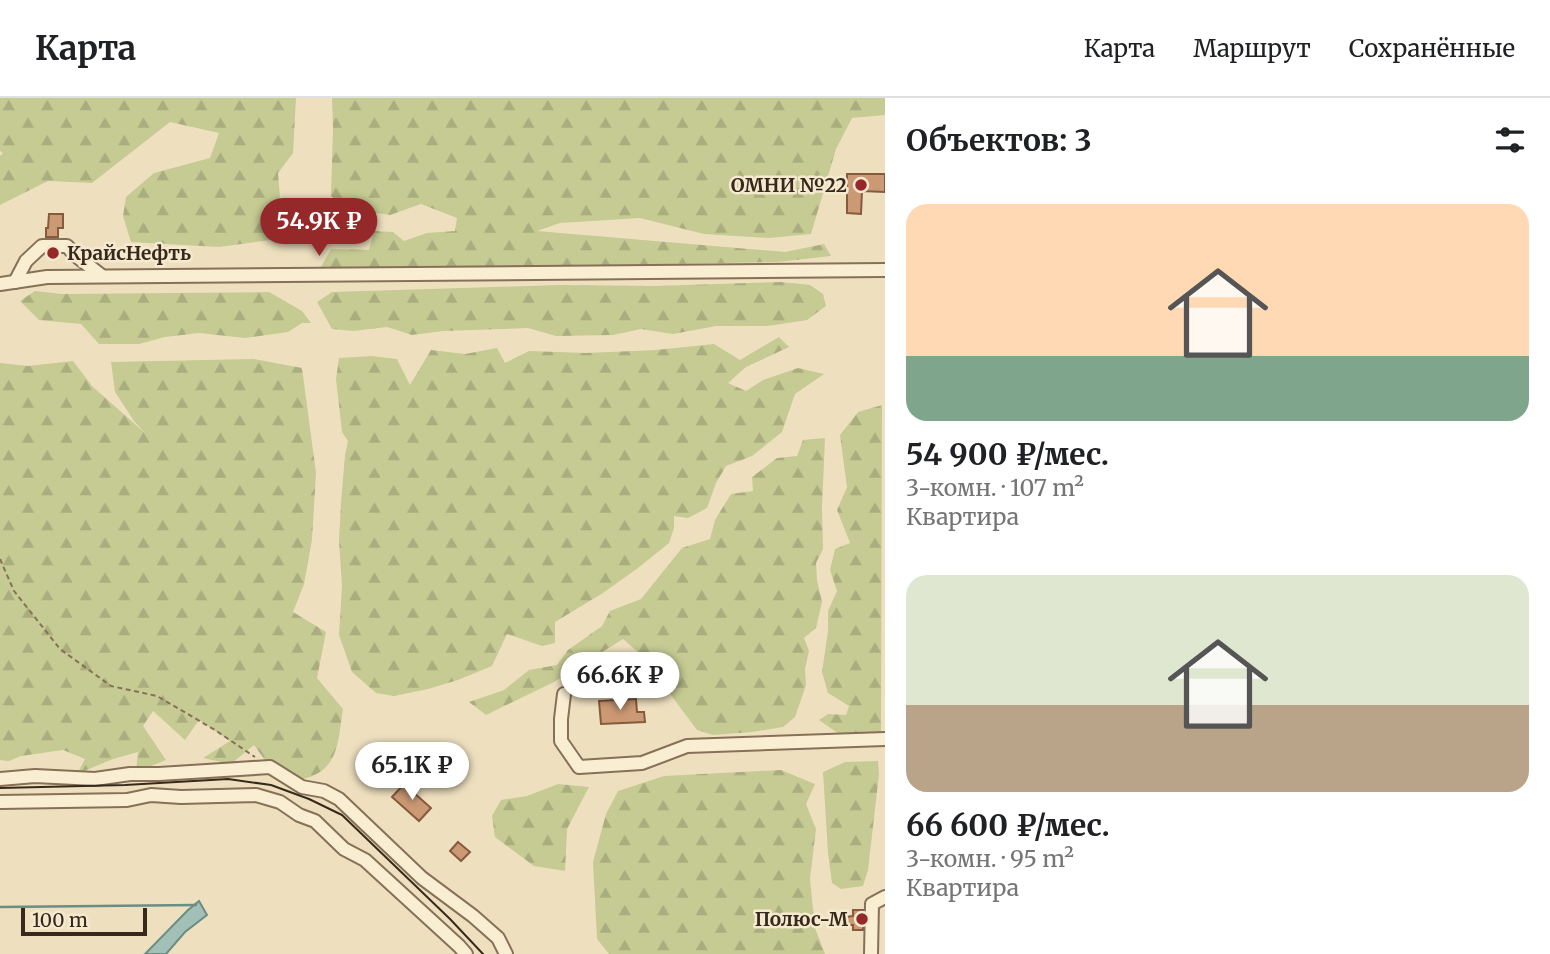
<!DOCTYPE html>
<html lang="ru">
<head>
<meta charset="utf-8">
<style>
  :root { --surface:#fff; --page:#f6f6f6; --text:#202124; --muted:#757577; --line:#e0e0e0; --accent:#952828 }
  body { margin:0; font-family:Merriweather,serif; background:var(--page); color:var(--text); height:100vh; display:flex; flex-direction:column; font-size:26px; white-space:nowrap }
  * { box-sizing:border-box; margin:0 }
  p { font-size:23px; color:var(--muted) }
  .icon { flex:none; width:38px; height:38px; fill:none; stroke:currentColor; stroke-width:2; stroke-linecap:round; stroke-linejoin:round }
  .map { position:relative; flex:1; overflow:hidden }
  .panel { display:flex; flex-direction:column; background:var(--surface); width:665px }
  .panel>* { flex:none }
  .scale { position:absolute; left:21px; bottom:18px; width:126px; box-sizing:border-box; padding-left:7px; border:4px solid #36291c; border-top:0; font-size:19px; line-height:24px; white-space:nowrap; color:#36291c; -webkit-text-stroke:5px #f5eacf; paint-order:stroke }
  .price { position:absolute; translate:-50% -60px; padding:0 16px; border-radius:24px; background:#fff; color:#222; font-size:23px; line-height:46px; filter:drop-shadow(0 2px 4px #0008) }
  .price::after { content:''; position:absolute; left:50%; top:42px; width:21px; height:16px; margin-left:-10px; background:inherit; clip-path:polygon(0 0,100% 0,50% 100%) }
  .price.selected { background:var(--accent); color:#fff }
  ul { padding:0; list-style:none }
  li { display:grid; align-content:center; gap:14px; height:371px; padding:0 21px }
  li span { display:grid; place-items:center; height:217px; border-radius:21px; color:#555 }
  li>.icon { margin-inline-start:auto }
  span .icon { width:126px; height:126px; fill:#fffc; stroke-width:1 }
  li b { font-size:30px }
  h2 { display:flex; justify-content:space-between; align-items:center; height:84px; padding:0 21px; font-size:30px }
  header { display:flex; align-items:center; gap:42px; box-sizing:border-box; height:98px; padding:0 35px; background:var(--surface); border-bottom:2px solid var(--line) }
  header strong { font-size:33px }
  nav { display:flex; gap:38px; margin-inline-start:auto; font-size:24px }
  main { display:flex; flex:1; min-height:0 }
  .map>svg:first-child { display:block }
  .forest { fill:url(#forest-firs) }
  .water { fill:#a2c0b7; stroke:#6a8d84; stroke-width:2 }
  .lines { fill:none; stroke-linecap:round; stroke-linejoin:round }
  .stream { stroke:#6a8d84; stroke-width:2.5 }
  .building { fill:#cc9975; stroke:#865a3d; stroke-width:2 }
  .minor-casing { stroke:#867058; stroke-width:16 }
  .path { stroke:#867058; stroke-width:2; stroke-dasharray:5 3.5; stroke-linecap:butt }
  .minor { stroke:#f9edd2; stroke-width:12 }
  .tram { stroke:#36291c; stroke-width:2 }
  .poi-dot { fill:#952828; stroke:#f5eacf; stroke-width:2.5 }
  .labels { text-anchor:middle; dominant-baseline:central; stroke-width:5; stroke-linejoin:round; paint-order:stroke }
  .poi-label { font-size:19px; font-weight:bold; fill:#36291c; stroke:#f5eacf; text-anchor:end }
</style>
</head>
<body>
<header>
<strong>Карта</strong>
<nav><a>Карта</a><a>Маршрут</a><a>Сохранённые</a></nav>
</header>
<main>
<div class="map">
<svg width="885" height="856" viewBox="0 0 885 856">
  <defs>
    <pattern id="forest-firs" width="22" height="20" patternUnits="userSpaceOnUse" patternTransform="scale(1.75)"><rect width="22" height="20" fill="#c5cb93"/><path d="M5 1l3.5 6h-7zM16 11l3.5 6h-7z" fill="#aaae7e"/></pattern>
  </defs>
  <rect width="100%" height="100%" fill="#eee0bf"/>
  <g class="forest">
    <polygon points="0,0 296,0 293,55 278,75 280,99 270,142 219,149 131,144 123,118 126,99 154,75 210,60 219,35 170,24 92,85 48,83 0,107 0,58 3,55 0,53"/>
    <polygon points="332,0 885,0 885,17 852,20 836,51 811,136 769,140 704,136 640,120 560,125 537,133 785,154 824,146 831,158 778,164 506,169 321,169 331,151 369,152 374,133 393,134 404,143 427,135 455,133 457,120 421,106 390,117 347,111 331,98 333,30"/>
    <polygon points="781,184 810,187 823,196 826,208 807,222 768,228 716,228 673,236 641,231 613,237 556,238 528,230 443,233 412,237 387,229 353,233 332,231 317,204 332,194 562,187 655,188"/>
    <polygon points="35,193 62,196 269,194 302,213 311,225 302,225 288,234 245,240 199,235 165,239 139,246 99,246 81,226 39,222 20,203"/>
    <polygon points="779,239 789,249 746,269 728,285 746,293 763,282 798,270 824,276 795,296 782,334 752,358 726,368 716,385 707,410 688,420 674,418 674,430 669,445 638,470 603,495 555,524 555,545 542,548 507,536 492,568 458,582 428,591 394,598 376,595 352,574 339,537 342,488 339,443 341,404 345,357 348,343 342,334 336,281 339,260 371,258 397,261 410,287 431,252 465,256 497,250 505,265 529,253 586,255 656,252 714,246 740,262"/>
    <path d="M254 261 302 270 316 375 312 442 304 486 293 514 326 534 317 580 343 611C338 640 340 670 307 680 300 682 291 681 284 682L270 669 254 647 231 666 203 660 230 643 199 622 185 642 153 613 143 628 166 662 136 674 138 654 113 661 77 676 85 661 63 652 21 658 9 663 0 662V265L28 268 73 263 92 288 145 335 134 323 115 294 111 264Z"/>
    <polygon points="882,307 881,634 839,636 819,622 828,616 846,617 849,608 828,595 822,574 828,533 828,513 837,493 830,472 835,451 850,445 837,412 847,389 840,337 858,314"/>
    <polygon points="825,340 822,409 823,451 816,465 817,482 822,504 816,530 804,540 809,553 805,571 806,587 795,619 783,629 752,634 713,637 697,632 653,573 639,555 623,541 554,584 486,617 469,604 504,592 529,572 557,567 568,552 602,528 610,513 641,501 682,450 710,441 715,422 731,396 753,393 752,379 777,360 797,358 803,342"/>
    <polygon points="845,664 878,663 879,676 868,772 863,788 841,791 832,785 828,755 823,674"/>
    <polygon points="781,672 815,686 806,706 816,731 810,781 815,830 825,856 609,856 597,841 593,764 606,716 618,693 664,678"/>
    <polygon points="558,686 589,689 567,731 565,773 534,768 495,739 492,718 501,702 527,698"/>
  </g>
  <polygon class="water" points="199,803 207,817 185,834 166,856 145,856 188,812"/>
  <g class="lines">
    <polyline class="stream" points="0,809 196,807"/>
  </g>
  <g class="building">
    <polygon points="847,76 885,76 885,94 862,93 861,116 847,115"/>
    <polygon points="49,116 63,116 63,130 58,130 58,139 46,139 46,130 48,130"/>
    <polygon points="636,601 637,614 644,614 645,624 601,626 599,603"/>
    <polygon points="404,686 431,710 419,723 392,699"/>
    <polygon points="458,744 470,754 461,763 450,753"/>
    <polygon points="853,812 863,812 863,832 853,832 853,827 845,827 846,819 853,818"/>
  </g>
  <g class="lines">
    <defs>
      <g id="minor">
        <polyline points="15,184 26,163 42,148 67,148 75,157 102,178"/>
        <polyline points="0,186 47,179 885,172"/>
        <polyline points="564,596 561,621 561,643 579,669 642,665 687,648 885,641"/>
        <polyline points="0,681 35,678 95,681 130,676 159,676 270,669 302,689 324,693 339,701 422,780 473,818 498,840 506,856"/>
        <polyline points="0,704 127,702 151,697 181,699 256,697 280,704 299,717 315,723 344,751 365,762 459,848 466,856"/>
        <polyline points="871,856 872,806 885,799"/>
      </g>
    </defs>
    <use href="#minor" class="minor-casing"/>
    <polyline class="path" points="0,461 14,493 60,551 111,588 157,598 215,632 255,659"/>
    <use href="#minor" class="minor"/>
    <polyline class="tram" points="0,690 125,687 228,681 271,687 309,701 342,717 450,821 483,856"/>
  </g>
  <g class="poi-dot">
    <circle cx="861" cy="87" r="7"/>
    <circle cx="53" cy="155" r="7"/>
    <circle cx="862" cy="821" r="7"/>
  </g>
  <g class="labels">
    <g class="poi-label">
      <text x="847" y="87">ОМНИ №22</text>
      <text x="67" y="155" text-anchor="start">КрайсНефть</text>
      <text x="848" y="821">Полюс-М</text>
    </g>
  </g>
</svg>
<div class="scale">100 m</div>
<b class="price selected" style="left:319px;top:160px">54.9K ₽</b>
<b class="price" style="left:620px;top:614px">66.6K ₽</b>
<b class="price" style="left:412px;top:704px">65.1K ₽</b>
</div>
<section class="panel">
<h2>Объектов: 3<svg class="icon" aria-label="filters" viewBox="0 0 24 24"><path d="M4 7h16M4 17h16"/><circle cx="9" cy="7" r="2"/><circle cx="15" cy="17" r="2"/></svg></h2>
<ul>
<li><span style="background:linear-gradient(#ffd9b3 70%,#7fa58c 0)"><svg class="icon" aria-label="home" viewBox="0 0 24 24"><path d="M3 11l9-7 9 7M6 9v11h12V9"/></svg></span><div><b>54 900 ₽/мес.</b><p>3-комн. · 107 m²</p><p>Квартира</p></div></li>
<li><span style="background:linear-gradient(#dfe7d0 60%,#b9a48a 0)"><svg class="icon" aria-label="home" viewBox="0 0 24 24"><path d="M3 11l9-7 9 7M6 9v11h12V9"/></svg></span><div><b>66 600 ₽/мес.</b><p>3-комн. · 95 m²</p><p>Квартира</p></div></li>
</ul>
</section>
</main>
</body>
</html>
